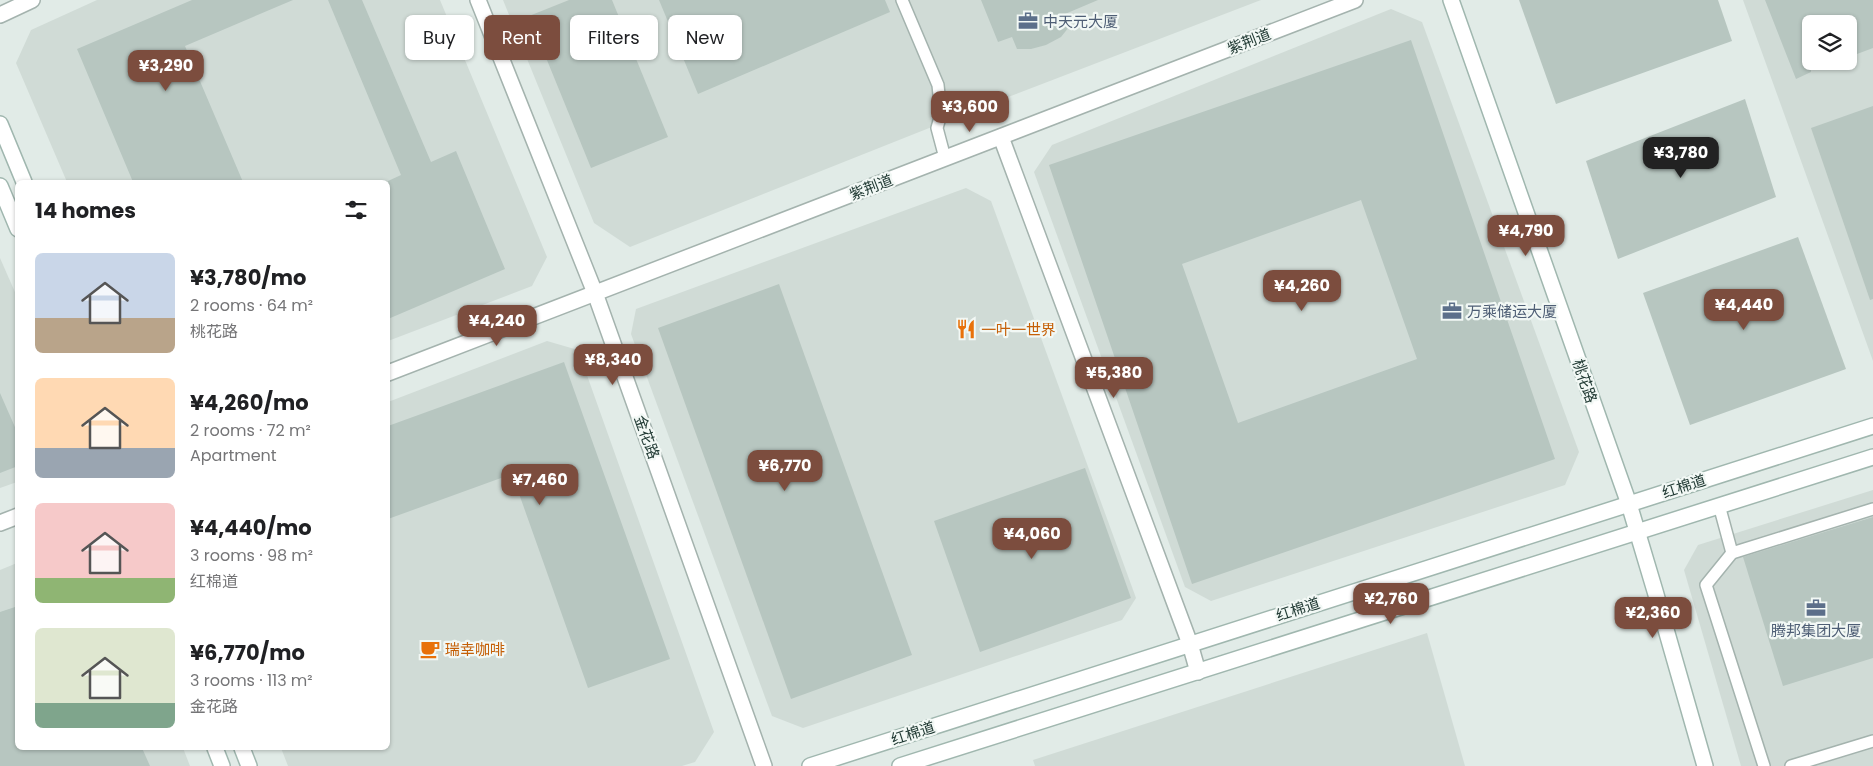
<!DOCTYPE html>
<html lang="en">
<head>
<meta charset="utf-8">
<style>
  :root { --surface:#fff; --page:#f2f2f2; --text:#202124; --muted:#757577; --accent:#7c4d3e }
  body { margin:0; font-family:Poppins,"Noto Sans SC",sans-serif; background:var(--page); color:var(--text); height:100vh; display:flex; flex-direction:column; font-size:19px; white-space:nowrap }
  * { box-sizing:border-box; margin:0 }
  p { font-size:16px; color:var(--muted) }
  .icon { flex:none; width:28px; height:28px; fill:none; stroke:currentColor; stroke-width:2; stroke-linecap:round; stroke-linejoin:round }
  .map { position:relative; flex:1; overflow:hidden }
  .sheet { position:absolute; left:15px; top:180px; width:375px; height:570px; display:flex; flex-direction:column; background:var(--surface); border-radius:8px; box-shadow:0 1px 4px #0004 }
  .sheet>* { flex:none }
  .banner { position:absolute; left:405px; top:15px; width:475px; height:45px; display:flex; gap:10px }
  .tools { position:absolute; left:1802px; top:15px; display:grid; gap:10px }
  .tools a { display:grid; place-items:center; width:55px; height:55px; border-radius:8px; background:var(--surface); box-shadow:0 1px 4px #0004; font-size:25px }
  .price { position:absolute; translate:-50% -42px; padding:0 11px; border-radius:10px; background:var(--accent); color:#fff; font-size:16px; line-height:32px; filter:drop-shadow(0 1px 2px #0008) }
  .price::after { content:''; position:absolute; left:50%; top:30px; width:15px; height:11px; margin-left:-8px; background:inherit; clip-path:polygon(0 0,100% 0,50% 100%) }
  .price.selected { background:#222; color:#fff }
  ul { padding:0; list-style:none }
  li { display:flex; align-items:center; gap:15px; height:125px; padding:0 20px }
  li span { display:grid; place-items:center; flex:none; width:140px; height:100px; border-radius:8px; color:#555 }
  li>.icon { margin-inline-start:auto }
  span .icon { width:60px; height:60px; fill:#fffc; stroke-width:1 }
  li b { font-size:21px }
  h2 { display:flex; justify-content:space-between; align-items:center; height:60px; padding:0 20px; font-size:21px }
  .pill { padding:0 18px; border-radius:8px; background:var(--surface); box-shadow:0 1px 4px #0004; font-size:18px; line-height:45px }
  .pill.selected { background:var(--accent); color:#fff }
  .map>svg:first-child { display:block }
  .built { fill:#d0dbd6; fill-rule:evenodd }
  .building { fill:#b7c6c0; fill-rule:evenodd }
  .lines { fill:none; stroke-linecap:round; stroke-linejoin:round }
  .service-casing { stroke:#a4b3ae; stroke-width:14 }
  .minor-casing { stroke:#a4b3ae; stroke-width:18 }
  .tertiary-casing { stroke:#a4b3ae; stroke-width:18 }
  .secondary-casing { stroke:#a0b7af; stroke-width:18 }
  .service { stroke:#fff; stroke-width:11 }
  .minor { stroke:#fff; stroke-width:15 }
  .tertiary { stroke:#fff; stroke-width:15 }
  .secondary { stroke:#fff; stroke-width:15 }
  .labels { text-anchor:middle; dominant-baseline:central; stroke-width:4.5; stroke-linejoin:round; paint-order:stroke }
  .service-label { font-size:15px; fill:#4e5e75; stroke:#f2f8f5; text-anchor:start }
  .street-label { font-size:15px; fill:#223b35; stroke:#f2f8f5 }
  .food-label { font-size:15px; fill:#c56008; stroke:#f2f8f5; text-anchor:start }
</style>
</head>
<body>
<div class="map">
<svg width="1873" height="766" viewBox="0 0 1873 766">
  <rect width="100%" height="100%" fill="#e1ebe7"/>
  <g class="built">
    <polygon points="97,0 440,0 547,257 532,286 388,341 388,182 67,182 16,63 31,30"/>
    <polygon points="503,0 1261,0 977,109 630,247 594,223"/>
    <path d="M1743 0H1873V361L1782 108ZM1811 24H1849V61H1811Z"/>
    <polygon points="1391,9 1422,22 1579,452 1565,485 1211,601 1185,587 1034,172 1052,145"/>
    <polygon points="966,188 991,201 1136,598 1122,620 803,728 772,716 631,334 636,309"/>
    <polygon points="0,258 18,299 17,482 0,488"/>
    <polygon points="547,341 578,350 714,732 695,762 682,766 288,766 281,748 388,748 388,402"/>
    <polygon points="1873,490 1873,766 1741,766 1684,570 1698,545"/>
    <polygon points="17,563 18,748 183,748 190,766 0,766 0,570"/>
    <polygon points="1427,633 1465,766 1035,766 1033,760"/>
  </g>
  <g class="building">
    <polygon points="192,0 293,0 185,46 243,182 133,182 77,49"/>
    <polygon points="328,0 362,0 431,162 456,151 505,269 388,319 388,181 401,175"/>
    <polygon points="569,0 612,0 668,137 591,168 529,16"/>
    <polygon points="659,0 885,0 890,12 698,94"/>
    <polygon points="981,0 1098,0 1065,14 1069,27 1061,37 1046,45 1031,49 1017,49 1012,37 998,42"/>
    <polygon points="1519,0 1718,0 1732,41 1556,104"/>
    <polygon points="1765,0 1873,0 1873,48 1849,57 1849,24 1811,24 1811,72 1796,79"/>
    <path d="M1411 40 1555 459 1192 584 1049 165ZM1361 200 1417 359 1238 423 1182 264Z"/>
    <polygon points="1745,99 1776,197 1618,259 1586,161"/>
    <polygon points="1873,106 1873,299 1870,300 1811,128"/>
    <polygon points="1798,237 1846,369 1690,425 1643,293"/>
    <polygon points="779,284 912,655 791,699 658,328"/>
    <polygon points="564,362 670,659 588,688 512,474 388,519 388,426"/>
    <polygon points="0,393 18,434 18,466 0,473"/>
    <polygon points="1085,468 1131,598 980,652 934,521"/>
    <polygon points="1873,517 1873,658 1783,686 1743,557"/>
    <polygon points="18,606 18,748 142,748 150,766 0,766 0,612"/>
  </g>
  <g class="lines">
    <defs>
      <g id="service">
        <polyline points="902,0 938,85 941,114 937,128 945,158"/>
        <polyline points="1719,505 1732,553"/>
        <polyline points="1764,766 1706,585 1732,553 1873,509"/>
        <polyline points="1791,766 1873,741"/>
      </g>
      <polyline id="minor" points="1001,137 1190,644 1198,672"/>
      <g id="tertiary">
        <polyline points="478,0 595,293 764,766"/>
        <polyline points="0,15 32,0"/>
        <polyline points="388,373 1355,0"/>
        <polyline points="0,523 18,516"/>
      </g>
      <g id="secondary">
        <polyline points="1451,0 1629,504 1655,591 1705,766"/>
        <polyline points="0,124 24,182"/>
        <polyline points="0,186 18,229"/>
        <polyline points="215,748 222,766"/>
        <polyline points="242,748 249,766"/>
        <polyline points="810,766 1873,426"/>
        <polyline points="900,766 1873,457"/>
      </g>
    </defs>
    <use href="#service" class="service-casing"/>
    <use href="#minor" class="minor-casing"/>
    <use href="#tertiary" class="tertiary-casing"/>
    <use href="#secondary" class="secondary-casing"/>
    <use href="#service" class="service"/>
    <use href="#minor" class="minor"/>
    <use href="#tertiary" class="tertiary"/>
    <use href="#secondary" class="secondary"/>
  </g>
  <defs>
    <symbol id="office-bare" viewBox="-9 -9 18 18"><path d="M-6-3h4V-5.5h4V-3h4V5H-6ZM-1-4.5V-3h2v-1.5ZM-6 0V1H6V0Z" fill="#5c6f8a" stroke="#f2f8f5" stroke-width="2.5" paint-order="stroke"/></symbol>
    <symbol id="restaurant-bare" viewBox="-9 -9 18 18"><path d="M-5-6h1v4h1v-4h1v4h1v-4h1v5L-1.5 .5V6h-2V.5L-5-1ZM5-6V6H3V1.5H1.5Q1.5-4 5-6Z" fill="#e8710a" stroke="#f2f8f5" stroke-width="2.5" paint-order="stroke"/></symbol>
    <symbol id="cafe-bare" viewBox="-9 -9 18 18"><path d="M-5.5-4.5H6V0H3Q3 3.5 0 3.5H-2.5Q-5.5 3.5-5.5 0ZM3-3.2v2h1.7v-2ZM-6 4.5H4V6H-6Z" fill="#e8710a" stroke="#f2f8f5" stroke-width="2.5" paint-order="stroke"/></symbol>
  </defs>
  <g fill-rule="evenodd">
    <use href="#office-bare" x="1014" y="7" width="28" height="28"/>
    <use href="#office-bare" x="1438" y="297" width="28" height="28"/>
    <use href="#restaurant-bare" x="952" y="315" width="28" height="28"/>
    <use href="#office-bare" x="1802" y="594" width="28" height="28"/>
    <use href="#cafe-bare" x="416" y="635" width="28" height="28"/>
  </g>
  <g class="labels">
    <g class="service-label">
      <text x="1043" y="21">中天元大厦</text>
      <text x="1467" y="311">万乘储运大厦</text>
      <text x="1816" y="630" text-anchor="middle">腾邦集团大厦</text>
    </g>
    <g class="street-label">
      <text transform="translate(1249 41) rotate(-21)">紫荆道</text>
      <text transform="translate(871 187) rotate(-21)">紫荆道</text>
      <text transform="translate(1585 381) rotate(71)">桃花路</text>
      <text transform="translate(647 437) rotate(70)">金花路</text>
      <text transform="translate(1684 486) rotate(-18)">红棉道</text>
      <text transform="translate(1298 609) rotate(-18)">红棉道</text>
      <text transform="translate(913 733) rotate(-18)">红棉道</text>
    </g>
    <g class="food-label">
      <text x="981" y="329">一叶一世界</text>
      <text x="445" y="649">瑞幸咖啡</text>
    </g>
  </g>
</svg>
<div class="tools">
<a><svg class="icon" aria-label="layers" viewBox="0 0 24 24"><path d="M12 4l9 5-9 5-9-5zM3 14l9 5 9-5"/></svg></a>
</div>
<b class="price" style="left:166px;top:92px">¥3,290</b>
<b class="price" style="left:970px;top:133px">¥3,600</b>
<b class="price selected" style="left:1681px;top:179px">¥3,780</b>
<b class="price" style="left:1526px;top:257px">¥4,790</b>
<b class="price" style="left:1302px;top:312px">¥4,260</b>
<b class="price" style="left:1744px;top:331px">¥4,440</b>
<b class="price" style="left:497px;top:347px">¥4,240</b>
<b class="price" style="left:613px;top:386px">¥8,340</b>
<b class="price" style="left:1114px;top:399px">¥5,380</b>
<b class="price" style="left:785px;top:492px">¥6,770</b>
<b class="price" style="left:540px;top:506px">¥7,460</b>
<b class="price" style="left:1032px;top:560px">¥4,060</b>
<b class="price" style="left:1391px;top:625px">¥2,760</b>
<b class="price" style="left:1653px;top:639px">¥2,360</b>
<div class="banner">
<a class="pill">Buy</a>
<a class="pill selected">Rent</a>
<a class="pill">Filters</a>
<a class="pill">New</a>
</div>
<section class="sheet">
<h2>14 homes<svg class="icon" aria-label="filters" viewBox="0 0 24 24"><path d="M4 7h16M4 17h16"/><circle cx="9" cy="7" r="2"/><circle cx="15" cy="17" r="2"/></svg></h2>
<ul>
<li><span style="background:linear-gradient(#c9d6e8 65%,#b9a48a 0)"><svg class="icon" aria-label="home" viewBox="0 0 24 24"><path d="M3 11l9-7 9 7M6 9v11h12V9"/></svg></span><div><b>¥3,780/mo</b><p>2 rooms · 64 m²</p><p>桃花路</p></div></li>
<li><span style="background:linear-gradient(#ffd9b3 70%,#9aa5b1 0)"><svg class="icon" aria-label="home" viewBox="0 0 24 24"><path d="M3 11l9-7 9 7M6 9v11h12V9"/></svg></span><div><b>¥4,260/mo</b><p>2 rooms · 72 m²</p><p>Apartment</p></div></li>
<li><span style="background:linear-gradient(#f6c9c9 75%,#8fb573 0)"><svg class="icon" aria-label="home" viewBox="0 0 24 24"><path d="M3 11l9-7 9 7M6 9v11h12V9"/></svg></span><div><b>¥4,440/mo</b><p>3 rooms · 98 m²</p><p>红棉道</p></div></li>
<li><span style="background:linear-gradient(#dfe7d0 75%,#7fa58c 0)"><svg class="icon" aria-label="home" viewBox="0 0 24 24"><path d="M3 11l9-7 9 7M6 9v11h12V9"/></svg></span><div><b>¥6,770/mo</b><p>3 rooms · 113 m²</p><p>金花路</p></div></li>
</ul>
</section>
</div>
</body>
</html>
